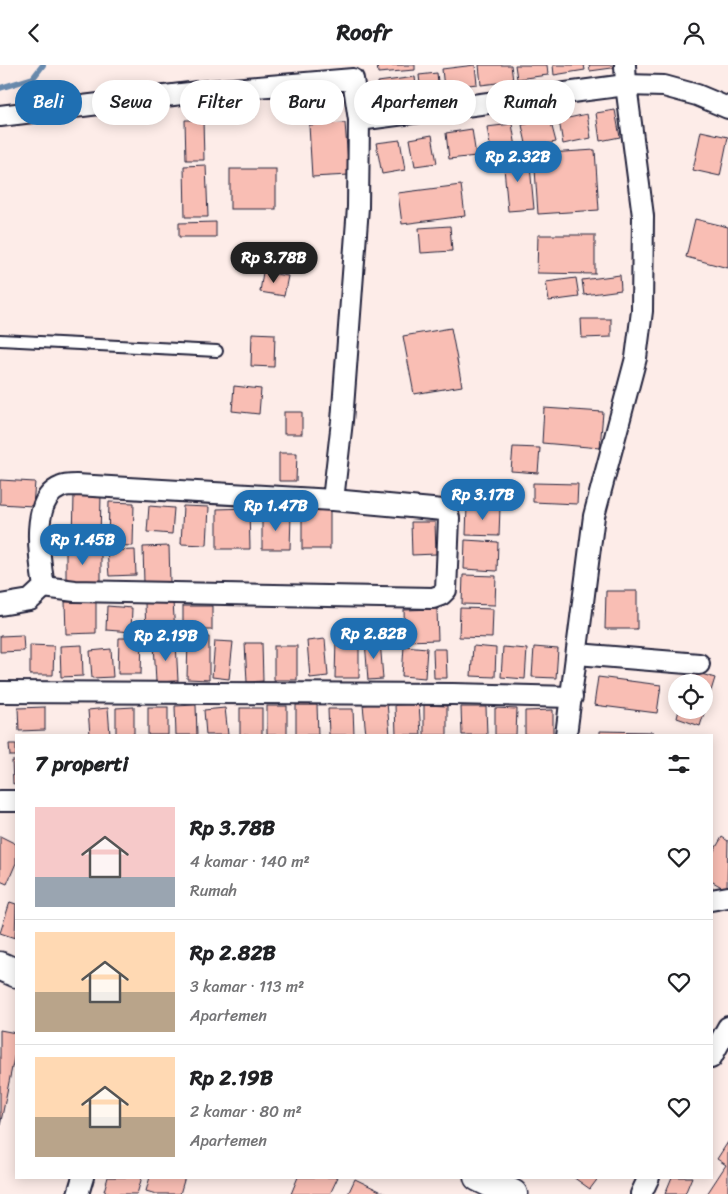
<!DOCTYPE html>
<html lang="id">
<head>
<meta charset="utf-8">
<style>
  :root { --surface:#fff; --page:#f6f6f6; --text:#202124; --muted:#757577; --line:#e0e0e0; --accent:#1f6fb2 }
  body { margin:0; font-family:Sriracha,sans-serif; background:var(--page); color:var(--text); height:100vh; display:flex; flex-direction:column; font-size:19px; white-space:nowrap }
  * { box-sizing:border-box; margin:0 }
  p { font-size:16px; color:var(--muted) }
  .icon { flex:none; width:28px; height:28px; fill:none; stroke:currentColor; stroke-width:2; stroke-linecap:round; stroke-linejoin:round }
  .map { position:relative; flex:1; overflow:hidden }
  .sheet { position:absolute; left:15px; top:669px; width:698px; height:445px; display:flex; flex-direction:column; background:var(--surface); border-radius:0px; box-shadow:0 2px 12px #0003 }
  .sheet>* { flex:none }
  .top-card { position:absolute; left:15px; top:15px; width:699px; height:45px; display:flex; gap:10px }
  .tools { position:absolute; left:668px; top:609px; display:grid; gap:10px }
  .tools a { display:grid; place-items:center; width:45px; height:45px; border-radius:50%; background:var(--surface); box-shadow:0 2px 12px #0003; font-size:25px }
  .price { position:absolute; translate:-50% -42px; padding:0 11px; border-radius:18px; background:var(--accent); color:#fff; font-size:16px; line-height:32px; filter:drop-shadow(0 1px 2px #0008) }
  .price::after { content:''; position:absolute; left:50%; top:30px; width:15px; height:11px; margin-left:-8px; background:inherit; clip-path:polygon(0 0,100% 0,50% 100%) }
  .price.current { background:#222; color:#fff }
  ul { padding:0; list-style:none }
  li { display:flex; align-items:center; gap:15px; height:125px; padding:0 20px }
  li+li { border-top:1px solid var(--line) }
  li span { display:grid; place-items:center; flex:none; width:140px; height:100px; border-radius:0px; color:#555 }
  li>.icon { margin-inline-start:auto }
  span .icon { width:60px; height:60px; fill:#fffc; stroke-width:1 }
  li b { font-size:21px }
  h2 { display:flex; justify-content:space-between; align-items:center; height:60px; padding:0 20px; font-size:21px }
  .pill { padding:0 18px; border-radius:22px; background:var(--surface); box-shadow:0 2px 12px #0003; font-size:18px; line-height:45px }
  .pill.current { background:var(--accent); color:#fff }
  header { display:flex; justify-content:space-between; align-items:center; height:65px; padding:0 20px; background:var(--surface); font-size:22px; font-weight:800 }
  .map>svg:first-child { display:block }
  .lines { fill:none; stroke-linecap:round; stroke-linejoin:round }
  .stream { stroke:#6b8bae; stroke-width:6 }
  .building { fill:#f9beb4; stroke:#22223b }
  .lane-casing { stroke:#22223b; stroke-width:14 }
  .street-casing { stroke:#22223b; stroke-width:24 }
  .secondary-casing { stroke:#22223b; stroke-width:31 }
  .lane { stroke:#fff; stroke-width:10 }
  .street { stroke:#fff; stroke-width:20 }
  .secondary { stroke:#fff; stroke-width:28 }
</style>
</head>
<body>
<header><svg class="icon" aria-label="back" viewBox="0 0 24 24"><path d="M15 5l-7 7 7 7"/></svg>Roofr<svg class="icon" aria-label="person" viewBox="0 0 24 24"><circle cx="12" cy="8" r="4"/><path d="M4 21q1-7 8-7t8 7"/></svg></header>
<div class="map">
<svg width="728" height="1129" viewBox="0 0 728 1129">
  <rect width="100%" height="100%" fill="#fdece8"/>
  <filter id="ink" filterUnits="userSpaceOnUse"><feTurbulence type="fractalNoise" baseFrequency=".02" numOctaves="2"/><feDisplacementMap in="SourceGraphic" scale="10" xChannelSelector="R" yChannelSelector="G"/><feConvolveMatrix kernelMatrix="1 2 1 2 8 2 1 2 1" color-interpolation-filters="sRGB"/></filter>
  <g filter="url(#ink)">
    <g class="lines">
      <polyline class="stream" points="0,23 33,13 43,0"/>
    </g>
    <g class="building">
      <polygon points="377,0 415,0 415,5 378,8"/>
      <polygon points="475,0 477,19 444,23 442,4"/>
      <polygon points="479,0 511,0 513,16 481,20"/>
      <polygon points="515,0 547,0 548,10 517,14"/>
      <polygon points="553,0 584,0 585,5 554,10"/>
      <polygon points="589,0 618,0 619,2 590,6"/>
      <polygon points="437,8 439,26 421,28 419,10"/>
      <polygon points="415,12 417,31 380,36 378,17"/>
      <polygon points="615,45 620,72 600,76 596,48"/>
      <polygon points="587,49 591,73 563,79 559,55"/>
      <polygon points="550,54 556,77 527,83 522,60"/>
      <polygon points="185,55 203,55 204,95 186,95"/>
      <polygon points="345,58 349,110 312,112 309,60"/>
      <polygon points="512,59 516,82 491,86 487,62"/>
      <polygon points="472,64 476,91 449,94 446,68"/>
      <polygon points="701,66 728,72 720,111 693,105"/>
      <polygon points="432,70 437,98 415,101 410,74"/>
      <polygon points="400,75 405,105 382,109 376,78"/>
      <polygon points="595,85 599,145 538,149 534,89"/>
      <polygon points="529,90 534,144 508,146 503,92"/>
      <polygon points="206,100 208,152 185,152 184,101"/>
      <rect x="230" y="104" width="46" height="40"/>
      <polygon points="461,120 465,151 402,159 398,128"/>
      <polygon points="695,154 728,162 728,203 686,192"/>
      <polygon points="216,157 216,172 179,172 179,158"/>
      <polygon points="450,161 452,186 421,188 419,163"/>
      <polygon points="538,170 595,170 595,209 537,208"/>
      <polygon points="263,207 288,211 284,231 260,227"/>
      <polygon points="620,210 621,225 584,230 582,215"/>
      <polygon points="576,213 579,232 549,236 546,217"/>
      <polygon points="581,254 611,254 611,272 582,273"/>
      <polygon points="451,263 462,321 414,329 403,271"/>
      <polygon points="252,268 275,269 274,302 251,301"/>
      <polygon points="234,321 261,324 259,349 232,346"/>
      <polygon points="544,343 603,347 600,383 542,378"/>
      <rect x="284" y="347" width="18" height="22"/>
      <polygon points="513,382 540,383 538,408 511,406"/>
      <polygon points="279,388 297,388 296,416 279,416"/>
      <polygon points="0,415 35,417 33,441 0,439"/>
      <polygon points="533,418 578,419 577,439 533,437"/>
      <polygon points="74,430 101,430 100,476 73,476"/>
      <polygon points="109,437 134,438 133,481 108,480"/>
      <polygon points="149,441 174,443 172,469 147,467"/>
      <polygon points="183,441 209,442 207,480 181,479"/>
      <polygon points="467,441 500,442 499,471 466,470"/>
      <polygon points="249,443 250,484 217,484 217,444"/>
      <rect x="302" y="444" width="28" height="40"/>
      <polygon points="262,449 291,450 290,484 262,484"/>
      <polygon points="411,457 435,457 436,489 412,490"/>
      <polygon points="465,475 498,477 497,506 464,504"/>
      <polygon points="169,481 170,517 144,518 143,482"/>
      <polygon points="135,485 136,510 109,511 107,486"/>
      <rect x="66" y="486" width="35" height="31"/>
      <polygon points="463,510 496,511 495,540 462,539"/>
      <polygon points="606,526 637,526 637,564 605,564"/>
      <polygon points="65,537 96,537 96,568 66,569"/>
      <polygon points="173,537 175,568 146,570 145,538"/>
      <polygon points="107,541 132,543 131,567 106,565"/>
      <rect x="183" y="541" width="29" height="24"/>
      <polygon points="460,543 493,544 492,573 459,572"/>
      <polygon points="437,544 438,575 405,576 404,545"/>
      <polygon points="23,570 24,586 0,587 0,571"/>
      <polygon points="188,572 209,572 209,615 187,614"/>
      <polygon points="119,573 142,573 141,609 118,609"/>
      <polygon points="336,573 359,573 359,613 335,613"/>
      <polygon points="325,574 328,611 310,613 307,576"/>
      <polygon points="380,575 383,614 368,615 365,576"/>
      <polygon points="215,576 233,577 229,614 212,612"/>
      <polygon points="176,577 178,616 156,617 154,578"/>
      <polygon points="245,578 262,578 263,616 247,617"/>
      <polygon points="30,580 54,581 53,610 30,610"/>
      <polygon points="82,580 83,611 61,612 60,581"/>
      <rect x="274" y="581" width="23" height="34"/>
      <polygon points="404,581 427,583 425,613 402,611"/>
      <polygon points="473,581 496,583 495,612 471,611"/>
      <polygon points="503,582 527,584 525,614 501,612"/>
      <polygon points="534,582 558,584 556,613 532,612"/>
      <polygon points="111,584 113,612 92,613 90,586"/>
      <polygon points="433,584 446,584 447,613 434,613"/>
      <polygon points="691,606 715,613 700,661 677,653 679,645 704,645 704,618 687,618"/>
      <polygon points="598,612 661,620 657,648 594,640"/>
      <polygon points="387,638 390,670 366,670 363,640"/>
      <polygon points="419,639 421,670 396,670 395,640"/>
      <polygon points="196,640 197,670 176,670 175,641"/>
      <polygon points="296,640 317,640 318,670 296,670"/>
      <polygon points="424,640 447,641 447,670 424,670"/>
      <rect x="267" y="641" width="20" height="29"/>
      <polygon points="45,642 45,665 19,666 18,643"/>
      <polygon points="134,642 134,669 116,669 116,643"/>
      <rect x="148" y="642" width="20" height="28"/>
      <polygon points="461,642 486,642 487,670 462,670"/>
      <polygon points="108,643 110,670 90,670 88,645"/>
      <polygon points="225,643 228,670 206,670 204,645"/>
      <rect x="240" y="643" width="22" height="27"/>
      <polygon points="495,643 517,644 516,670 495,670"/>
      <polygon points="328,644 353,644 354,670 329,670"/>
      <polygon points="553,645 553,670 525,670 525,646"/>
      <polygon points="600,666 653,667 653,670 600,670"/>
      <polygon points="9,679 16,679 16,691 10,691"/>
      <polygon points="12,696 16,696 16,718 13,719"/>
      <polygon points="0,771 16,779 16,798 7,819 0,816"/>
      <polygon points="722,772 728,776 727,825 711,816 711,791"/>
      <polygon points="10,837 16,839 15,873 0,868"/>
      <polygon points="0,965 16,968 16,983 0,1061"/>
      <polygon points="728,1077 728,1129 707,1129 726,1100 717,1094"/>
      <polygon points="108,1112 142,1112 137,1129 114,1129 104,1126"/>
      <polygon points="150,1112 185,1112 180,1129 156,1129 146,1126"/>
      <polygon points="298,1112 338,1112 330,1129 291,1129"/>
      <polygon points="573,1112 599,1112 590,1124"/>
      <polygon points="672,1112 692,1112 685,1129 665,1129"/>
      <polygon points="355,1114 386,1129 348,1129"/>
    </g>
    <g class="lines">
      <defs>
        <polyline id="lane" points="0,275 217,286"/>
        <g id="street">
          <polyline points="0,51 198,27 353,14 359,55 626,20 664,21 697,30 728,43"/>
          <polyline points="44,522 75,526 433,533 441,530 446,525 449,453 447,447 443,445 333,435"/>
          <path d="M0 540 30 535 44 522C40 496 29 434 61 422 65 420 72 420 76 420L333 435 342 356 358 142 359 55"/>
          <polyline points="577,589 699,599"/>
          <polyline points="0,627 453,629 572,632"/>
          <polyline points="566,670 594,451 636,293 642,246 643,151 626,20 625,0"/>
          <polyline points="0,736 16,736"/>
          <polyline points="711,835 728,832"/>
          <polyline points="711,993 728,962"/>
          <polyline points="78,1129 83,1112"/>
          <polyline points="641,1129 649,1112"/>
        </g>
        <g id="secondary">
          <polyline points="0,901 16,908"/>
          <polyline points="478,1112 513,1129"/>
        </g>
      </defs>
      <use href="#lane" class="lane-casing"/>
      <use href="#street" class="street-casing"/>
      <use href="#secondary" class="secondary-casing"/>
      <use href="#lane" class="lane"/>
      <use href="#street" class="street"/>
      <use href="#secondary" class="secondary"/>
    </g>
  </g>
</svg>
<div class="tools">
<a><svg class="icon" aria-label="locate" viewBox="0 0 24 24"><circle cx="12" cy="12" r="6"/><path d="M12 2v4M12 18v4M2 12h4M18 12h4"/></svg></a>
</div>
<b class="price" style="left:518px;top:118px">Rp 2.32B</b>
<b class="price current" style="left:274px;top:219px">Rp 3.78B</b>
<b class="price" style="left:483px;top:456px">Rp 3.17B</b>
<b class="price" style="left:276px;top:467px">Rp 1.47B</b>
<b class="price" style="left:83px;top:501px">Rp 1.45B</b>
<b class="price" style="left:374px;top:595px">Rp 2.82B</b>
<b class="price" style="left:166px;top:597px">Rp 2.19B</b>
<div class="top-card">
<a class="pill current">Beli</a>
<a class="pill">Sewa</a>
<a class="pill">Filter</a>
<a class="pill">Baru</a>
<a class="pill">Apartemen</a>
<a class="pill">Rumah</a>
</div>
<section class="sheet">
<h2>7 properti<svg class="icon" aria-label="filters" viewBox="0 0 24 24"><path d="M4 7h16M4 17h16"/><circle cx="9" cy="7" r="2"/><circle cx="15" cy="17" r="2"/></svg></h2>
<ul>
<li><span style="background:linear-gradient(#f6c9c9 70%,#9aa5b1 0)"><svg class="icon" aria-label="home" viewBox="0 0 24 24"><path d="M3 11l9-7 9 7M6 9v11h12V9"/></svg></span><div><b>Rp 3.78B</b><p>4 kamar · 140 m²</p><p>Rumah</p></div><svg class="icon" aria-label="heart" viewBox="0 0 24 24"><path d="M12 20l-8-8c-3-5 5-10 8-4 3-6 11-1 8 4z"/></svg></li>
<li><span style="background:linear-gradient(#ffd9b3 60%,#b9a48a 0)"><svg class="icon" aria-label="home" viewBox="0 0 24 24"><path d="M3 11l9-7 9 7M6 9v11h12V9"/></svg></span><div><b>Rp 2.82B</b><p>3 kamar · 113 m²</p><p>Apartemen</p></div><svg class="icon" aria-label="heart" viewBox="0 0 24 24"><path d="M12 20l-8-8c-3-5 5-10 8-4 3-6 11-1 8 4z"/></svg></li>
<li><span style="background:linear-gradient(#ffd9b3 60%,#b9a48a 0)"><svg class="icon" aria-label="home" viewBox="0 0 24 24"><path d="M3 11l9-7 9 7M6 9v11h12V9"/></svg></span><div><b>Rp 2.19B</b><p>2 kamar · 80 m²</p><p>Apartemen</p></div><svg class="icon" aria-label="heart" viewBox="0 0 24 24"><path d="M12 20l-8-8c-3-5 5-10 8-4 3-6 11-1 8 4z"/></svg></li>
</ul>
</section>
</div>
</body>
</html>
